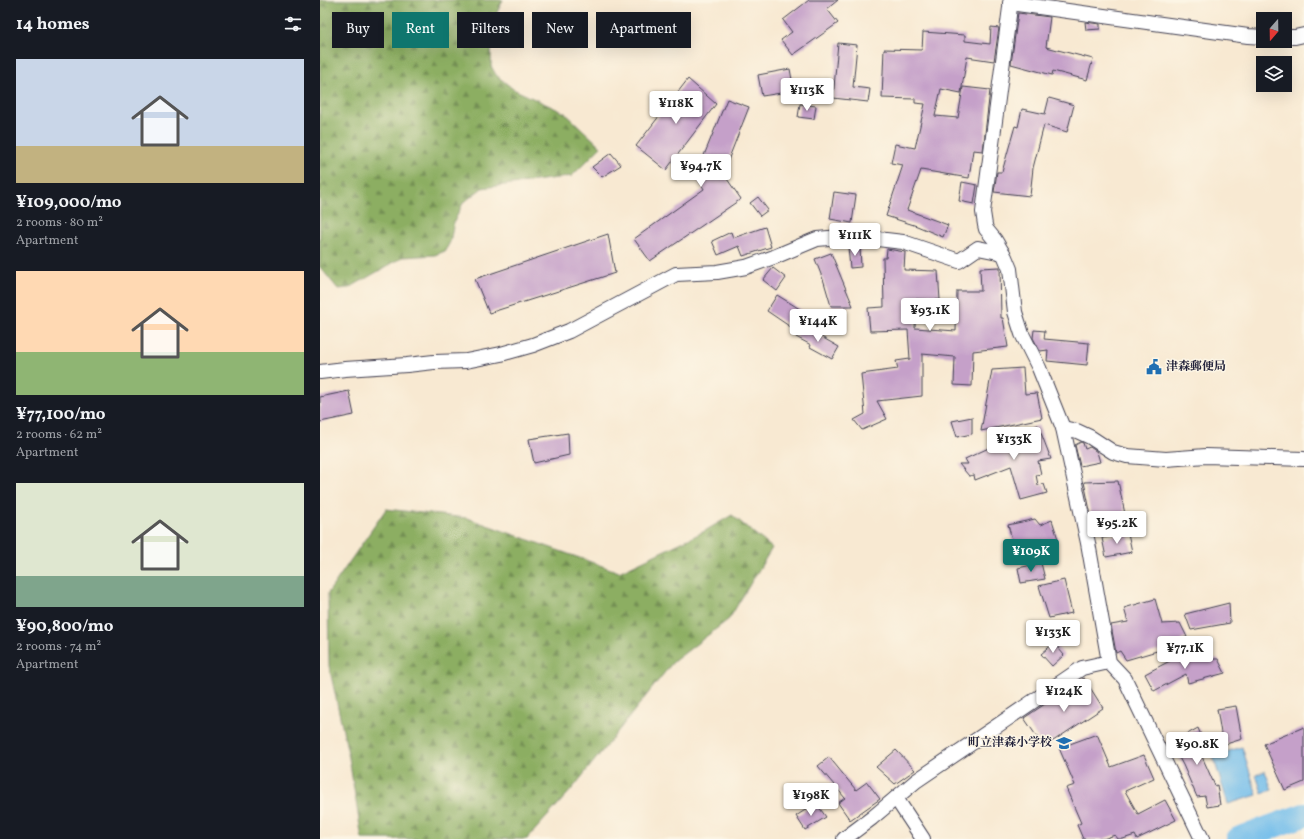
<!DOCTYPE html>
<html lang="en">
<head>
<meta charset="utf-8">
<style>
  :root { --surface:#171b24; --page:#242831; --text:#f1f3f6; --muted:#9ea1a6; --accent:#0f766e }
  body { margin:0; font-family:Vollkorn,"Noto Serif JP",serif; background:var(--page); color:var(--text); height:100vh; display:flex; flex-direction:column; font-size:15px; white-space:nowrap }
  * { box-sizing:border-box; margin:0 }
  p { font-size:13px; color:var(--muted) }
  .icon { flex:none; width:22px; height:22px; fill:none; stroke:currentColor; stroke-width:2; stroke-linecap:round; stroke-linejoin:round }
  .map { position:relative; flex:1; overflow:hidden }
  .side { display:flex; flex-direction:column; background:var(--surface); width:320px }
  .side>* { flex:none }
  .hud { position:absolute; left:12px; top:12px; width:380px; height:36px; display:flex; gap:8px }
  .needle { width:26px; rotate:200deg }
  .fabs { position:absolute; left:936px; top:12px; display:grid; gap:8px }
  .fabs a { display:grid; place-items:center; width:36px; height:36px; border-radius:0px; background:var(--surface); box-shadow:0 4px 16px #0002; font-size:20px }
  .price { position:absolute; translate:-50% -34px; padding:0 9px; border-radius:4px; background:#fff; color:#222; font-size:13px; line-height:26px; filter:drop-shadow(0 1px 2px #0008) }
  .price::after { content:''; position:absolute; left:50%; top:24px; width:12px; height:9px; margin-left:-6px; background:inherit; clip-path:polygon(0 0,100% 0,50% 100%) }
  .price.current { background:var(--accent); color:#fff }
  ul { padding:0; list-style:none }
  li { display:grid; align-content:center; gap:8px; height:212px; padding:0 16px }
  li span { display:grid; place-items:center; height:124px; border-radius:0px; color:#555 }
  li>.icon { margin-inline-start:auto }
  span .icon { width:72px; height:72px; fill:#fffc; stroke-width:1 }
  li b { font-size:17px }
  h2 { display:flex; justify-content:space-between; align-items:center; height:48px; padding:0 16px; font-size:17px }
  .chip { padding:0 14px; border-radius:0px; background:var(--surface); box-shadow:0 4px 16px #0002; font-size:14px; line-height:36px }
  .chip.current { background:var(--accent); color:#fff }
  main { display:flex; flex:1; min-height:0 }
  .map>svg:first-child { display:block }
  .forest { fill:url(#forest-firs); stroke:#57684e }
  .water { fill:#72bdeb; stroke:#4a7093 }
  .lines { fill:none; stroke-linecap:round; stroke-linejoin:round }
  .river { stroke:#72bdeb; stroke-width:24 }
  .building { fill:#c5a0c9 }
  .minor-casing { stroke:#424052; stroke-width:16 }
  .minor { stroke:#fff; stroke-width:14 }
  .labels { text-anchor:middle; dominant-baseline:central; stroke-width:3; stroke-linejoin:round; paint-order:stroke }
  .poi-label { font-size:12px; font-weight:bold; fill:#22223b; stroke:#fcf5e5; text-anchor:start }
</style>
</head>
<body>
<main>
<section class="side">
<h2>14 homes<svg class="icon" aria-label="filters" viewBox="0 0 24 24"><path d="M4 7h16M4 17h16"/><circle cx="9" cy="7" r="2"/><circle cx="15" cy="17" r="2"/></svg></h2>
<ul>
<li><span style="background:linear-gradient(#c9d6e8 70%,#c2b280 0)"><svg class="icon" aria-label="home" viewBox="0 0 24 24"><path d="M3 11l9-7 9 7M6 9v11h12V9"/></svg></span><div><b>¥109,000/mo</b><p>2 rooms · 80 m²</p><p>Apartment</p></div></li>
<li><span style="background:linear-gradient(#ffd9b3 65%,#8fb573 0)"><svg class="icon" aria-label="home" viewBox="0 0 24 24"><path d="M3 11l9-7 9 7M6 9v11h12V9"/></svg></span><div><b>¥77,100/mo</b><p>2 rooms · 62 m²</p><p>Apartment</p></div></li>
<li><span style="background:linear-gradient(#dfe7d0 75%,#7fa58c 0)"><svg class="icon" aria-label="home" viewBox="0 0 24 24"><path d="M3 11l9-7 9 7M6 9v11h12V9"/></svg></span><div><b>¥90,800/mo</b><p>2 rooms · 74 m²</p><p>Apartment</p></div></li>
</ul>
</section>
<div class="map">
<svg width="984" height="839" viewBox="0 0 984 839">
  <defs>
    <pattern id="forest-firs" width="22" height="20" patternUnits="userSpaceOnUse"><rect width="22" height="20" fill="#8cae62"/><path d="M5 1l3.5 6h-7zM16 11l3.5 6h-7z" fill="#728d52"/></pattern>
  </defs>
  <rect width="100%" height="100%" fill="#fcf5e5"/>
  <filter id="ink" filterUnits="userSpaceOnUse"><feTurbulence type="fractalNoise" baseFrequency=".025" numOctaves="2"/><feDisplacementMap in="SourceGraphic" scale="8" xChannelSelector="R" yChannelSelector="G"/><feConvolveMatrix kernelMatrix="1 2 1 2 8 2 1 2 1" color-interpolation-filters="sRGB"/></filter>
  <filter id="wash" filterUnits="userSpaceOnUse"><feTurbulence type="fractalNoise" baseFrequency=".012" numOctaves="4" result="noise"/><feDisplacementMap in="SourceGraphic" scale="16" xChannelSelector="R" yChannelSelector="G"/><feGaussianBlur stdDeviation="0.9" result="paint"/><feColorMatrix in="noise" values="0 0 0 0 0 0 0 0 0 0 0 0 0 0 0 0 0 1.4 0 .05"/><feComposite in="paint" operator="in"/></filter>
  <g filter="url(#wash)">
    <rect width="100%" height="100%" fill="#f8e9d2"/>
    <g class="forest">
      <polygon points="0,0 183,0 172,23 171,66 176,75 193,89 245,113 281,147 252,176 162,188 143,203 134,222 130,242 125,251 115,255 83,257 29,288 18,289 0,267"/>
      <polygon points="66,509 147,518 299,572 383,532 412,515 452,548 409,619 353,662 252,789 207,839 42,839 29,758 9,666 8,593"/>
    </g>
    <g class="water">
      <polygon points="922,747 937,795 908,804 893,756"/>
      <polygon points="945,771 952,790 942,793 936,775"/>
    </g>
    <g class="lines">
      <polyline class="river" points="918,839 984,815"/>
    </g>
    <g id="blocks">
      <g class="building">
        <polygon points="489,0 518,0 507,9 518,23 473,55 461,40 472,32 463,20"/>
        <polygon points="698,13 730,17 726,47 773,59 767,80 733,71 732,75 691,64"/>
        <polygon points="765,22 780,24 780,29 766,30"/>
        <polygon points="671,27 679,28 674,61 647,57 641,93 621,89 615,116 638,118 643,87 670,90 663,151 653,150 649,178 601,170 587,210 628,225 623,237 597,226 566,216 583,165 571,163 575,144 595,148 605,104 595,103 595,99 562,98 564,49 602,50 603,32 645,35 645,41 670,44"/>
        <polygon points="518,43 537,45 533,87 550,89 548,102 513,98"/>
        <polygon points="470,69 474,91 442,96 438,75"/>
        <polygon points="368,79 396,104 346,170 316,146"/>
        <polygon points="729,98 754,105 747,132 724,125 713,168 710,196 674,192 677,172 682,172 695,126 698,127 702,109 725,114"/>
        <polygon points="407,99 429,107 405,168 407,179 421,199 330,261 314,239 384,189 376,175"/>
        <polygon points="480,104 496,106 494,119 478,117"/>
        <polygon points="291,153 301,165 282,177 272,167"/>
        <polygon points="642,182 657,185 654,204 639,201"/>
        <polygon points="514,192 536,195 532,223 510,219"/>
        <polygon points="438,197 448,210 440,216 430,203"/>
        <polygon points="445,227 451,247 423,256 419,246 398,255 392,241 411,232 413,238"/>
        <polygon points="288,234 295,273 169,313 155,279"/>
        <polygon points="528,247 540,247 541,267 530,268"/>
        <polygon points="567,249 585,252 584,270 618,271 620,300 596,299 595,328 636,331 637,291 661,291 660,268 680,267 681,318 683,318 688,347 653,351 652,386 634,385 635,357 602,354 602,396 557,401 567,419 542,430 534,420 545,414 541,374 578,369 576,361 590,359 588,330 550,331 548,308 564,307 563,258 566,258"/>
        <polygon points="511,253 533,306 511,306 504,282 495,259"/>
        <polygon points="453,268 466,278 457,291 443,280"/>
        <polygon points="457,295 483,311 472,328 447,311"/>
        <polygon points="482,326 519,347 512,359 490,347 491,345 476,337"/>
        <polygon points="714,330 725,331 724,339 769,343 767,365 727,361 728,350 720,351 713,338"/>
        <polygon points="703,368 705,394 717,393 722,418 661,431 672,370"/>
        <polygon points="29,391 34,415 0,422 0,397"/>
        <polygon points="652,417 652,434 637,437 632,421"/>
        <polygon points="718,425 731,459 718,461 721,474 716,475 718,485 724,484 727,493 701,500 691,466 655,480 654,475 649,476 639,464 648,464 645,459"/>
        <polygon points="248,433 249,455 214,463 209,439"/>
        <polygon points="761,442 763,443 765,449 770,447 777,452 780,462 760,466 755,445"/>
        <polygon points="798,481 805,514 771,515 764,482"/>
        <polygon points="715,519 720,525 732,520 738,539 694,546 688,525"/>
        <polygon points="808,533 812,552 786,557 782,538"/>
        <polygon points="721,563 725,579 701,583 698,568"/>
        <polygon points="744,580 752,613 729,618 719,586"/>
        <polygon points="835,599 842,624 860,623 867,637 860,640 861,644 806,660 800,651 796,653 791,625 808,622 804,608"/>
        <polygon points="909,603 910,623 871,630 865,614"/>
        <polygon points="734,643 744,655 732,666 721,654"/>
        <polygon points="890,651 889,659 898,659 905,673 868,683 866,674 834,691 825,674 863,654 864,660"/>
        <polygon points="764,678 783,708 724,747 704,718"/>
        <polygon points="916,706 922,739 903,745 897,709"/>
        <polygon points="984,727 984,782 965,790 944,744"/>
        <polygon points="878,728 887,750 880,752 895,786 897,785 900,805 887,807 885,796 877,797 863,765 851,743"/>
        <polygon points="777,734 791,767 824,755 834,778 805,791 818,814 845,800 856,820 817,839 815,835 803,839 798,839 795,835 783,839 763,839 757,825 761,823 746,788 755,785 739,748"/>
        <polygon points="576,750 595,770 575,784 556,767"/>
        <polygon points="509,757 536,790 547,782 560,799 530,820 518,803 525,798 498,766"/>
        <polygon points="496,803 506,817 485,830 476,816"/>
      </g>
    </g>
  </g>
  <g filter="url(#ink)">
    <use href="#blocks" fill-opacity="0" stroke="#424052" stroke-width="1"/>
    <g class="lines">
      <defs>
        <g id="minor">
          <polyline points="691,0 663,212 665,225 666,229 675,240 685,257 690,269 695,312 702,334 719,368 743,428 768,543 789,662 805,679 882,839"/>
          <polyline points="690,3 928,36 943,37"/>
          <polyline points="965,37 975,37 984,35"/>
          <polyline points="0,372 25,369 87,365 114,362 146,361 181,354 213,345 249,331 356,274 397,272 426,267 454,257 497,239 532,236 583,242 639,261 658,248 683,253"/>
          <polyline points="743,428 757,431 770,437 793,452 807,456 846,459 886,456 984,459"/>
          <polyline points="576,798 603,839"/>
          <polyline points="524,839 552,818 596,781 762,668 789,662"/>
        </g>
      </defs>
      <use href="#minor" class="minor-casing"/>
      <use href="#minor" class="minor"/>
    </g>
  </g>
  <defs>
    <symbol id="civic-bare" viewBox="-9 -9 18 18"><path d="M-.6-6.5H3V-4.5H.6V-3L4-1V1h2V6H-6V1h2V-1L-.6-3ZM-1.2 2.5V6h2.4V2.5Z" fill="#1f6fb2" stroke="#fcf5e5" stroke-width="2.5" paint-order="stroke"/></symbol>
    <symbol id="school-bare" viewBox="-9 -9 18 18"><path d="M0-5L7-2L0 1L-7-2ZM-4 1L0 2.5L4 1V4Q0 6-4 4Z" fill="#1f6fb2" stroke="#fcf5e5" stroke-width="2.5" paint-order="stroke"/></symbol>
  </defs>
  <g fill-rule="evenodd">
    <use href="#civic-bare" x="823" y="356" width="22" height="22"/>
    <use href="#school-bare" x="733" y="732" width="22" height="22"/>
  </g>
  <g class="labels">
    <g class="poi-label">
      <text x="846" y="367">津森郵便局</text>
      <text x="732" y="743" text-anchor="end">町立津森小学校</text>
    </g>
  </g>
</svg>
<div class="fabs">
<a><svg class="needle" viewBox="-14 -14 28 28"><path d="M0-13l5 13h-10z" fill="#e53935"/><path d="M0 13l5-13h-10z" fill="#9ea1a6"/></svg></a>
<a><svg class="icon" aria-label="layers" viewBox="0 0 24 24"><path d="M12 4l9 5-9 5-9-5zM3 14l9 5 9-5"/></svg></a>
</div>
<b class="price" style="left:487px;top:112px">¥113K</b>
<b class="price" style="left:356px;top:125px">¥118K</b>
<b class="price" style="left:381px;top:188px">¥94.7K</b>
<b class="price" style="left:535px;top:257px">¥111K</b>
<b class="price" style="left:610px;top:332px">¥93.1K</b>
<b class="price" style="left:498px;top:343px">¥144K</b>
<b class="price" style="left:694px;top:461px">¥133K</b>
<b class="price" style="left:797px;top:545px">¥95.2K</b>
<b class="price current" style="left:711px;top:573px">¥109K</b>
<b class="price" style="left:733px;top:654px">¥133K</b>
<b class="price" style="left:865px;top:670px">¥77.1K</b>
<b class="price" style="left:744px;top:713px">¥124K</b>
<b class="price" style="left:877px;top:766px">¥90.8K</b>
<b class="price" style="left:491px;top:817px">¥198K</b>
<div class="hud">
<a class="chip">Buy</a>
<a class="chip current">Rent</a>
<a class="chip">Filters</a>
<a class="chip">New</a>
<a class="chip">Apartment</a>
</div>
</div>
</main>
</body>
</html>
